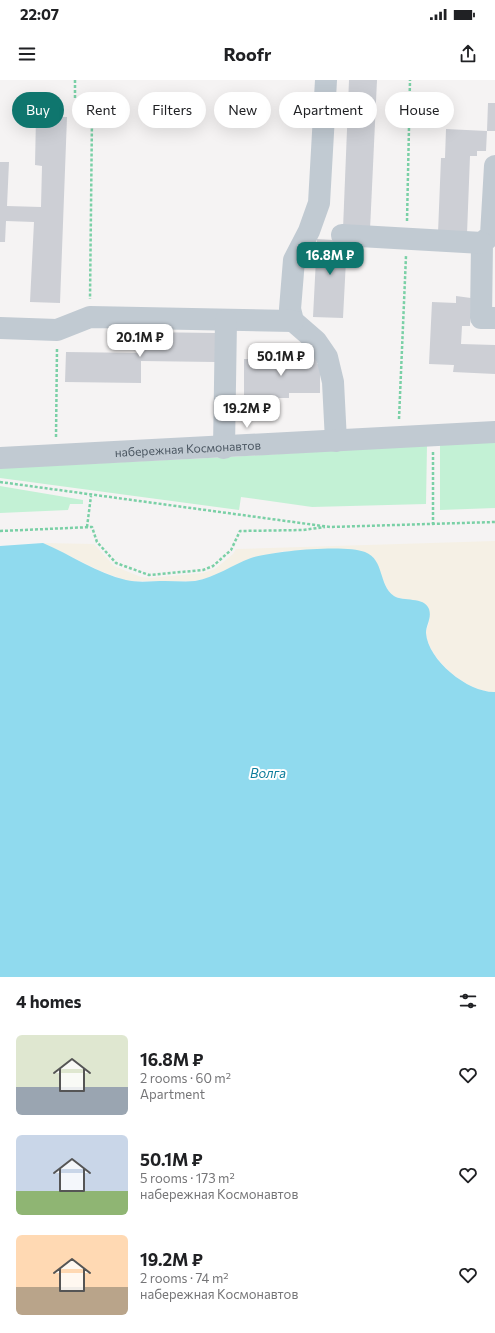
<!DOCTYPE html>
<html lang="en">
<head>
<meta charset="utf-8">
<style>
  :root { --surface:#fff; --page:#f6f6f6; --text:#202124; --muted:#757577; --accent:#0f766e }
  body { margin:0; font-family:Commissioner,sans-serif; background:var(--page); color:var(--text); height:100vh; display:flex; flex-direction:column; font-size:15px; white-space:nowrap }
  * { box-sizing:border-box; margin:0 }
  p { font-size:13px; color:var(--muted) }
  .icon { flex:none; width:22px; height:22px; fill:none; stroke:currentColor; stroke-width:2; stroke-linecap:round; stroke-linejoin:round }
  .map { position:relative; height:897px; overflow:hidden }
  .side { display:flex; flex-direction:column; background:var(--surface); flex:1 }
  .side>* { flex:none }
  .banner { position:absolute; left:12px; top:12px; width:471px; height:36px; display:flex; gap:8px }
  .price { position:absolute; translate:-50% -34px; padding:0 9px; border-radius:8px; background:#fff; color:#222; font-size:13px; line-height:26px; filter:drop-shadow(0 1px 2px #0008) }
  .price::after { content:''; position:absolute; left:50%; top:24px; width:12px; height:9px; margin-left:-6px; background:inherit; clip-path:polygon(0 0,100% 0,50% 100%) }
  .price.on { background:var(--accent); color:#fff }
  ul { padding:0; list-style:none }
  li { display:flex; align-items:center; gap:12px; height:100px; padding:0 16px }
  li span { display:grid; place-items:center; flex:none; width:112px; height:80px; border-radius:6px; color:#555 }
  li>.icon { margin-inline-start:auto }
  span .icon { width:48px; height:48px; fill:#fffc; stroke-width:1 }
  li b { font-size:17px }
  h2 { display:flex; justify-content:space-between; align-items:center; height:48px; padding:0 16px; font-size:17px }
  .chip { padding:0 14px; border-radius:18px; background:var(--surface); box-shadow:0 4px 16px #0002; font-size:14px; line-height:36px }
  .chip.on { background:var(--accent); color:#fff }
  .status { display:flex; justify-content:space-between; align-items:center; height:28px; padding:0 20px; background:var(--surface); direction:ltr }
  .status svg { height:11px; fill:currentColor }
  header { display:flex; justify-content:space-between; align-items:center; height:52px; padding:0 16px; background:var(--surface); font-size:18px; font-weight:700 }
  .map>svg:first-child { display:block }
  .green { fill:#c3f1d5 }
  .sand { fill:#f5f0e5 }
  .water { fill:#90daee }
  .building { fill:#cdcfd5 }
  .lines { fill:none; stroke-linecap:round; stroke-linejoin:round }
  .path { stroke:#7ad0a6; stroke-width:2.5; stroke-dasharray:3 2; stroke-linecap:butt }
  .minor { stroke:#c1cad2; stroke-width:22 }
  .labels { text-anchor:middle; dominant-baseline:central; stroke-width:4; stroke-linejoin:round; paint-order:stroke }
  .street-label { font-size:12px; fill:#4a5661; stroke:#fff }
  .water-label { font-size:13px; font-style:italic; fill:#0c7c9b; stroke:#fff }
</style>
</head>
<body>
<div class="status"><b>22:07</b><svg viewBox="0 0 49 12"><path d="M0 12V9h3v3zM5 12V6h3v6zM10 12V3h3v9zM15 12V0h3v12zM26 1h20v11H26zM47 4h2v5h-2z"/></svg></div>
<header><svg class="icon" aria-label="menu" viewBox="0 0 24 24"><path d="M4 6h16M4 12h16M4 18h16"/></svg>Roofr<svg class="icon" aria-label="share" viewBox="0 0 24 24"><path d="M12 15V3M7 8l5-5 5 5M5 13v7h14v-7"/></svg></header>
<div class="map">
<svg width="495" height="897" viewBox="0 0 495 897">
  <rect width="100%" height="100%" fill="#f5f3f3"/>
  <g class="green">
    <polygon points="495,362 495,428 440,430 440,364"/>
    <polygon points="427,365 426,424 312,427 241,417 239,430 0,398 0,388 229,377"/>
    <polygon points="0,406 83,420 83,424 70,424 68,430 0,433"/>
  </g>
  <path class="sand" d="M495 461V612C469 613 429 581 426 553 426 549 429 545 429 541 430 536 426 529 424 524 415 520 405 520 396 517 383 511 381 487 372 476L284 471 251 479 212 497 194 501H127L98 490 43 463 94 464 114 486 141 497 150 498 203 493 215 489 233 474 236 469Z"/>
  <path class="water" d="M43 463C71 475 97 493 126 500 138 503 153 501 165 501 175 501 186 502 195 501 216 497 232 485 251 478 272 471 345 464 365 472 385 480 378 505 394 516 403 522 424 516 429 529 432 538 426 545 426 553 428 581 469 613 495 612V897H0V466Z"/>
  <g class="building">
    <polygon points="349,0 377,0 370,150 343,149"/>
    <polygon points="488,23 495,23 495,51 487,51 486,71 477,71 477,76 470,76 467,154 438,153 441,78 445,78 446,49 487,51"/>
    <polygon points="36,36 67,37 60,223 30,222 34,142 6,141 5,162 0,162 0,82 9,82 7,126 41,127 42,86 35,85"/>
    <polygon points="333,148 343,149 347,161 343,238 313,237 317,159 333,160"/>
    <polygon points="456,216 471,218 470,246 462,246 461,264 495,265 495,294 453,292 454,285 429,284 432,222 456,223"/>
    <polygon points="142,252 215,253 215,282 141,281 141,303 65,302 66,272 141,273"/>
    <polygon points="279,273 295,273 295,276 303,276 303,278 317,278 317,284 320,284 320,313 289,313 289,318 244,318 244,279 279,279"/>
  </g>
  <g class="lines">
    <g class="path">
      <polyline points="75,0 75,18 92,37 90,219"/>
      <polyline points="407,141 410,0"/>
      <polyline points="399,339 406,176"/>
      <polyline points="56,357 57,268"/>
      <polyline points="433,372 433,444"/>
      <polyline points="0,402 330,447 495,442"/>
      <polyline points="87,447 91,416"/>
      <polyline points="0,451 92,447 97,462 116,483 149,495 203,490 213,486 231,470 240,451 303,450 325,447"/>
    </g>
    <g class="minor">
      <polyline points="326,0 319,123 309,151 294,180 290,229 293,241 316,261 327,277 333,302 336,361"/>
      <polyline points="495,86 491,155 482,163 481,238 495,238"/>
      <polyline points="342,155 482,163"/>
      <polyline points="0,248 57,250 90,237 293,241"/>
      <polyline points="224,368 226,240"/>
      <path id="s1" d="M0 378 495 352"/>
    </g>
  </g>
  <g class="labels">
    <g class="street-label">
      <text stroke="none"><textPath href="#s1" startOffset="188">набережная Космонавтов</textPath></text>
    </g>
    <g class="water-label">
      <text x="268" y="693">Волга</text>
    </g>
  </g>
</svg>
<b class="price on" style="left:330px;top:196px">16.8M ₽</b>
<b class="price" style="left:140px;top:278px">20.1M ₽</b>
<b class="price" style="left:281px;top:297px">50.1M ₽</b>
<b class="price" style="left:247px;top:349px">19.2M ₽</b>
<div class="banner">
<a class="chip on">Buy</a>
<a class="chip">Rent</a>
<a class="chip">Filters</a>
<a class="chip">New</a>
<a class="chip">Apartment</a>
<a class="chip">House</a>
</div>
</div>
<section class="side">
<h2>4 homes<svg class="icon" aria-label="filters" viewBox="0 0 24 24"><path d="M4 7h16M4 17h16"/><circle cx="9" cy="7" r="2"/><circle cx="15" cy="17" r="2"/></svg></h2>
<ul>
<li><span style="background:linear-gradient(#dfe7d0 65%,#9aa5b1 0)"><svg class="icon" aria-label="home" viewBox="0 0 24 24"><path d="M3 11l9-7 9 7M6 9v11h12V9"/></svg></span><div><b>16.8M ₽</b><p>2 rooms · 60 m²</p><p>Apartment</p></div><svg class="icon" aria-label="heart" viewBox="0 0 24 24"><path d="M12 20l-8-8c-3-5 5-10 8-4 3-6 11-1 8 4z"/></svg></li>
<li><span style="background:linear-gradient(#c9d6e8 70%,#8fb573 0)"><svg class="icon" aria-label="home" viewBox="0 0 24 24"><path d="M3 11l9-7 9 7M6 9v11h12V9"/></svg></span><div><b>50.1M ₽</b><p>5 rooms · 173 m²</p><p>набережная Космонавтов</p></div><svg class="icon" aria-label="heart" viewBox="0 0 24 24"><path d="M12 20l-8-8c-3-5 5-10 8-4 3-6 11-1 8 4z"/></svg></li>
<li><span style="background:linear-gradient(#ffd9b3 65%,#b9a48a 0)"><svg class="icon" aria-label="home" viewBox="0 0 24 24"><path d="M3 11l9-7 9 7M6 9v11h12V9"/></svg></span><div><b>19.2M ₽</b><p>2 rooms · 74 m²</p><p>набережная Космонавтов</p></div><svg class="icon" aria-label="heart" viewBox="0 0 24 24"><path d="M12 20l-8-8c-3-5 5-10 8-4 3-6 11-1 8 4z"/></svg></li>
</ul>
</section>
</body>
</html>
